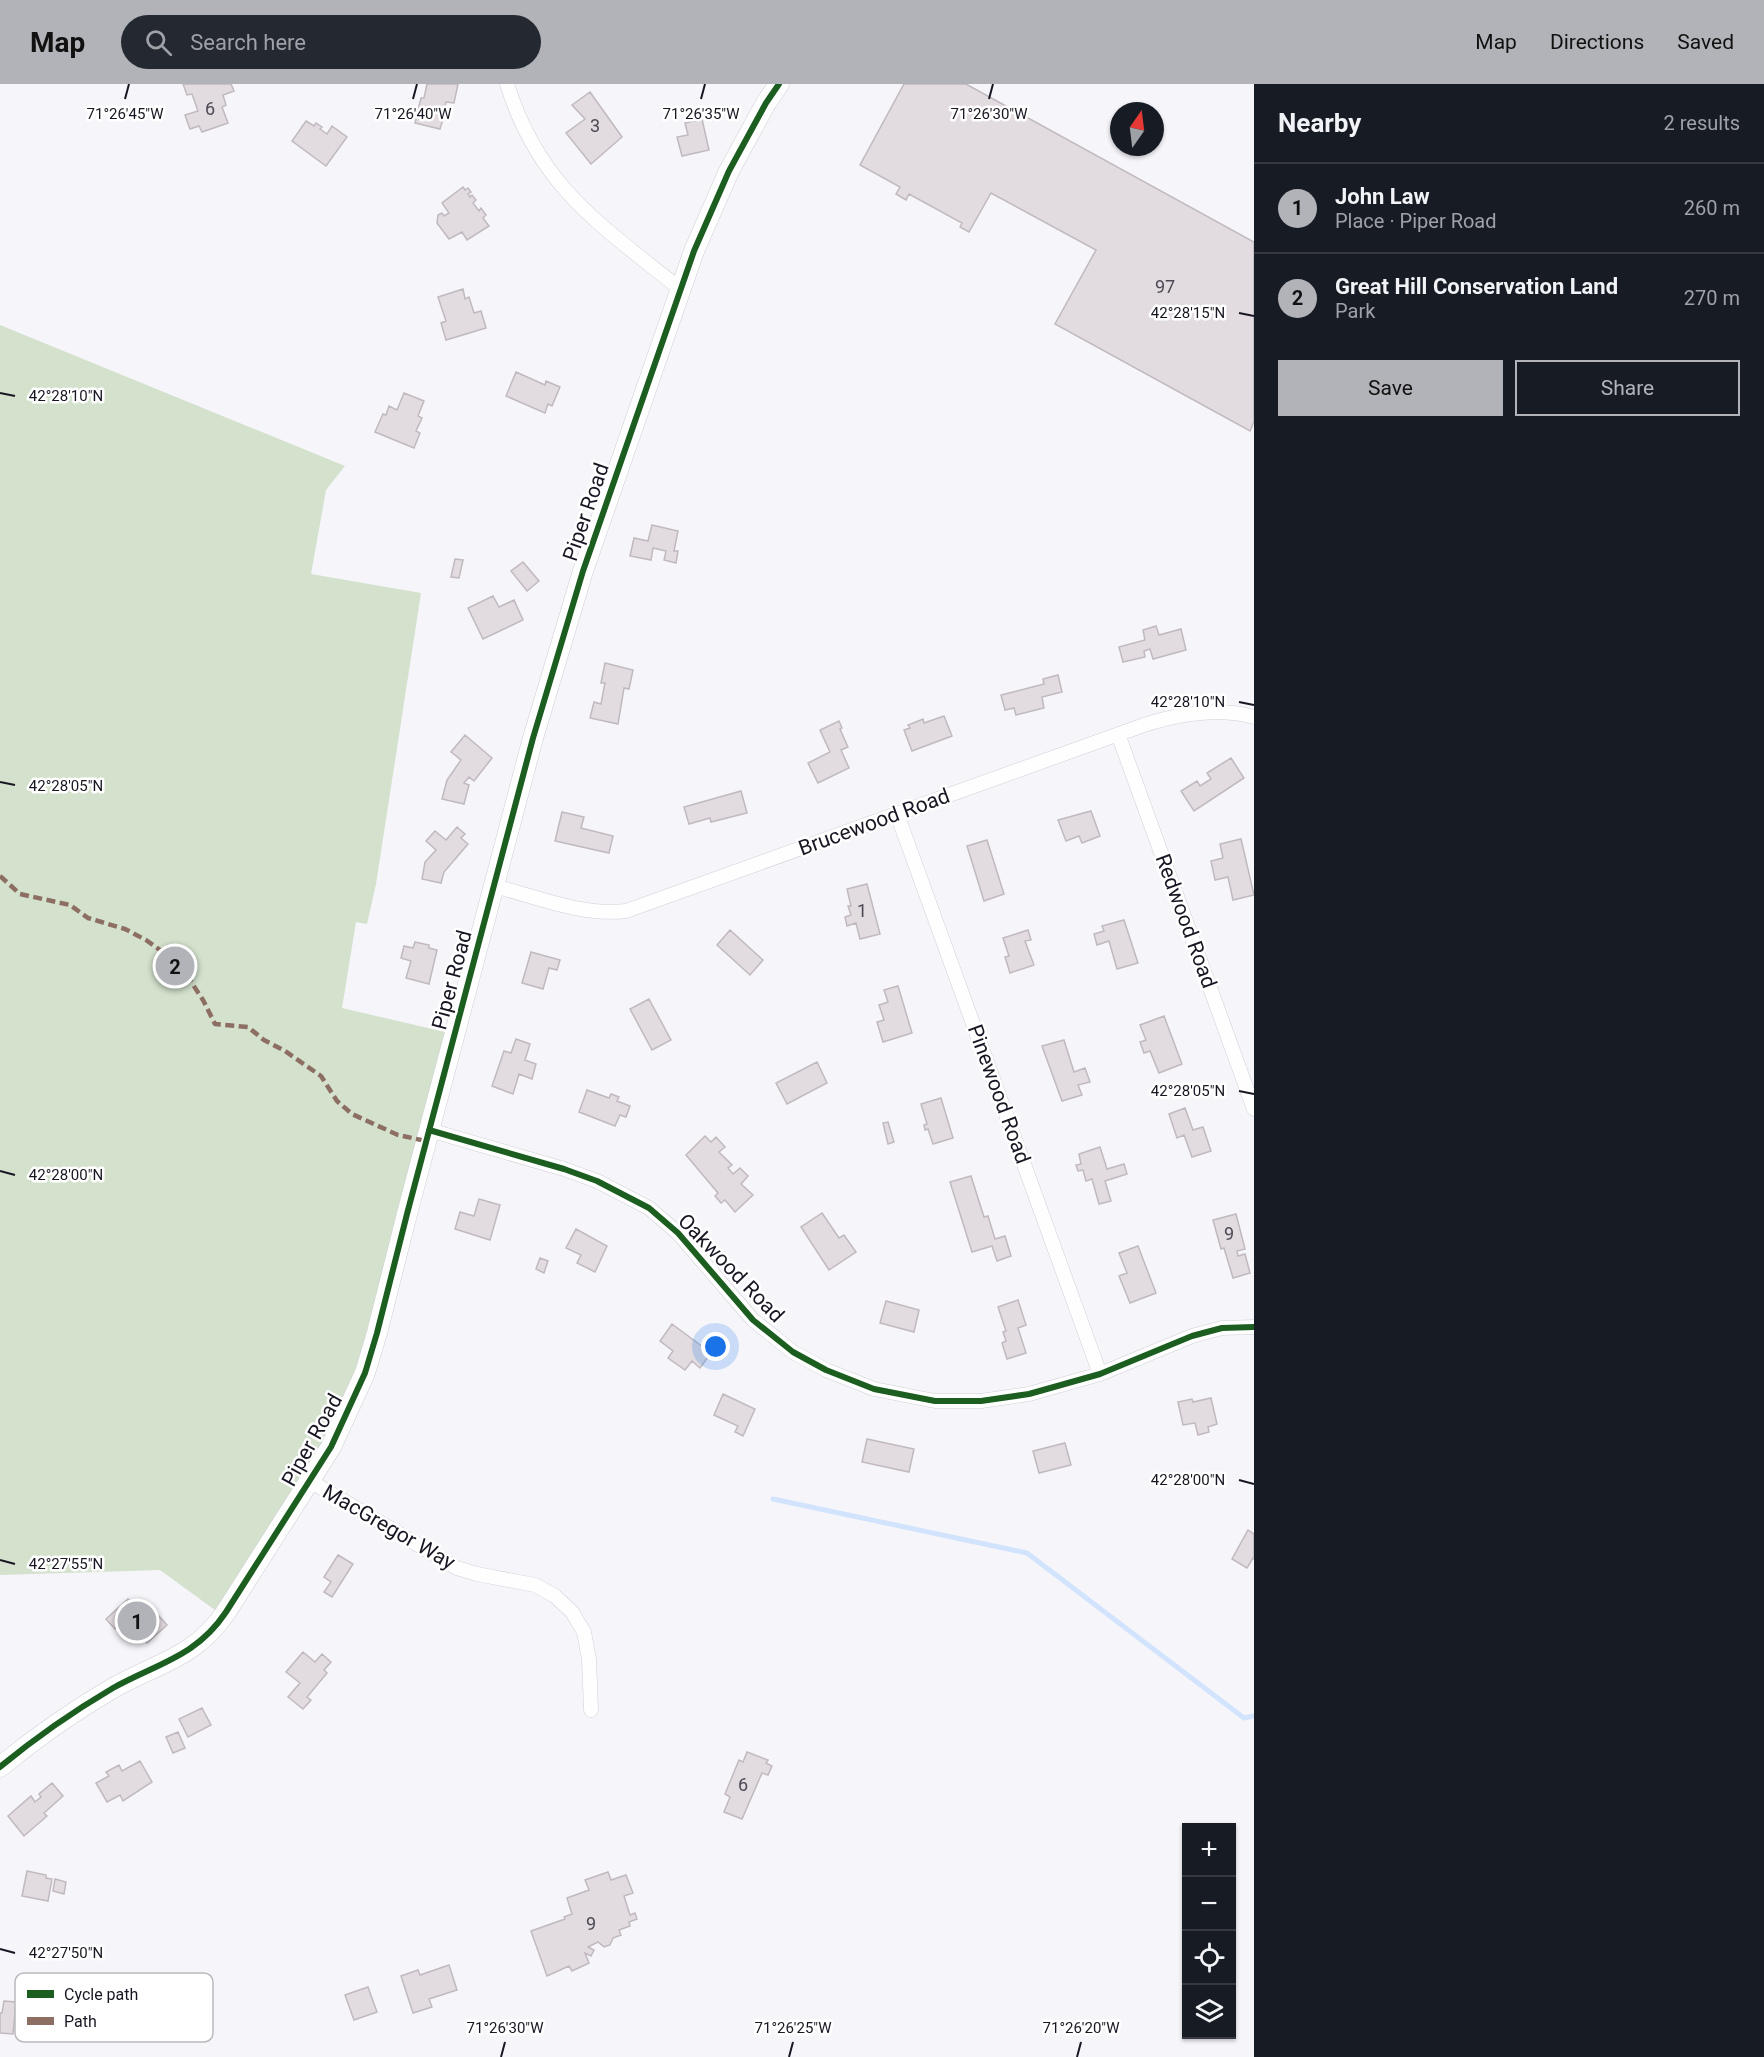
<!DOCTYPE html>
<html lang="en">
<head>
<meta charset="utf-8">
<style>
	:root { --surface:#171b24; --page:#242831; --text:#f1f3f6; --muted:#9ea1a6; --line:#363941; --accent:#b2b3b9 }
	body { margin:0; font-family:Roboto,sans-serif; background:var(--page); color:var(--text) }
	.controls { position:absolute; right:18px; bottom:18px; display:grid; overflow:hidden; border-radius:0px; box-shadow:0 2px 4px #0004 }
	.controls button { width:54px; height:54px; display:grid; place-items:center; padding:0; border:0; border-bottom:2px solid var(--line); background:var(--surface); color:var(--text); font:30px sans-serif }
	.compass { position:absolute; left:1110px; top:18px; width:54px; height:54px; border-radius:50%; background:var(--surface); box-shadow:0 2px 4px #0004; rotate:14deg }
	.you { position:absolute; left:716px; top:1263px; width:21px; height:21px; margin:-15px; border:4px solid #fff; border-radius:50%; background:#1a73e8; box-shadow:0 0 0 9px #1a73e833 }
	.badge { display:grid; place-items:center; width:39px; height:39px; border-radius:50%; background:var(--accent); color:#111; font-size:20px; font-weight:700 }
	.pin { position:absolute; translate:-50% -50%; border:3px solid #fff; box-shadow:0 2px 6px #0006 }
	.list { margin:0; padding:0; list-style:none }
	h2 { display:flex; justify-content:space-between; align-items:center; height:78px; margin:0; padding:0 24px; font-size:26px }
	h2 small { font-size:20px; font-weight:400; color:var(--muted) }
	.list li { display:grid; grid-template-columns:39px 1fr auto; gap:18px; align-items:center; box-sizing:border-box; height:90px; padding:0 24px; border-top:2px solid var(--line) }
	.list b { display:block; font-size:22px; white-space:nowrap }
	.list p { margin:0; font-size:20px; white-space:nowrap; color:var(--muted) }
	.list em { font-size:20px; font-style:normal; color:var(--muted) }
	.actions { display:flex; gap:12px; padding:18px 24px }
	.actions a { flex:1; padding:14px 0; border:2px solid var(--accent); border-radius:0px; text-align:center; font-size:21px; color:var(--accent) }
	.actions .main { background:var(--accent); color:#111 }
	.icon { flex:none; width:33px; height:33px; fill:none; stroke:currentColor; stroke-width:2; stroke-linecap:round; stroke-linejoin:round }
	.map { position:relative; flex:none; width:1254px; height:1973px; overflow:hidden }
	header { display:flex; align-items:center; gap:36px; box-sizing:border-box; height:84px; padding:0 30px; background:var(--accent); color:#111 }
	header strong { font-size:28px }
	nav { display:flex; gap:33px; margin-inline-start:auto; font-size:21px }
	.search { width:420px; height:54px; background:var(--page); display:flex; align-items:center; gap:15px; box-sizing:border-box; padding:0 21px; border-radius:33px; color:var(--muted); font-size:22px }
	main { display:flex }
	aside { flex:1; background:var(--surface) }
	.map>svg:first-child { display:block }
	.green { fill:#d3e1cd }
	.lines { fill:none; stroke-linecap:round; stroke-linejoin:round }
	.stream { stroke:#d2e4fd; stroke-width:5 }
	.building { fill:#e2dbe0; stroke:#c0b9bf; stroke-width:1.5 }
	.street-casing { stroke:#d1cfd8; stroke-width:15 }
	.secondary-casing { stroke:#d1cfd8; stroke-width:21 }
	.street { stroke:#fefefe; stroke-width:14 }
	.secondary { stroke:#fefefe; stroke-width:20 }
	.quiet { stroke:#8d6e63; stroke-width:4.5; stroke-dasharray:9 4.5; stroke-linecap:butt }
	.cycleway-casing { stroke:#fff; stroke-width:10 }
	.cycleway { stroke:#1b5e20; stroke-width:6 }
	.ticks { fill:none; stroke:#181622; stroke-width:2 }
	.labels { text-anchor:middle; stroke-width:5; stroke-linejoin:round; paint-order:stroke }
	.number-label { font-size:18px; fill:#4c4954 }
	.street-label { font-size:21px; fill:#181622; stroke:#fff }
	.key { fill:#fff; stroke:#bab9bd; stroke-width:1.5 }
	.key-label { font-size:16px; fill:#181622 }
	.ticks-label { font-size:15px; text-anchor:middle; fill:#181622; stroke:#fff; stroke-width:5; stroke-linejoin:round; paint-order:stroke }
</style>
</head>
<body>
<header>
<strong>Map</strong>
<div class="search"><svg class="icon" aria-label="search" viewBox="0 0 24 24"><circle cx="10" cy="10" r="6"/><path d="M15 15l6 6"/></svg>Search here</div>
<nav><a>Map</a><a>Directions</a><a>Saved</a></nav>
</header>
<main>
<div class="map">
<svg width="1254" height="1973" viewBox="0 0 1254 1973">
	<rect width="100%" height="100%" fill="#f6f5fa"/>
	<!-- green -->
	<path class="green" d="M 0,241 L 345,382 L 326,406 L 311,490 L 421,509 L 376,800 L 367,840 L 356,838 L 342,924 L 445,948 L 355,1292 L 326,1360 L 215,1526 L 160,1486 L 0,1491 Z"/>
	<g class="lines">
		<!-- stream -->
		<path class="stream" d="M 773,1415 L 1027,1469 L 1244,1634 L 1254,1632"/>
	</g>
	<!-- building -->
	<path class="building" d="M 183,0 L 231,0 L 234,7 L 223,11 L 226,21 L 222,23 L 228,39 L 202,48 L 199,42 L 190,45 L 185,31 L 198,27 L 192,10 L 187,11 Z
		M 427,0 L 458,0 L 454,19 L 446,18 L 444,26 L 448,27 L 446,36 L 443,35 L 440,45 L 415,39 L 421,14 L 424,14 Z
		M 904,0 L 966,0 L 1254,158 L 1254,338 L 1250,347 L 1055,240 L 1096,166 L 991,109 L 969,148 L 960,143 L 962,139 L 909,110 L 906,116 L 896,110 L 900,103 L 860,81 Z
		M 590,8 L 622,53 L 591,80 L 566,49 L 585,35 L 572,21 Z
		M 702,35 L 709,66 L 682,72 L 677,53 L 688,51 L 685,39 Z
		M 306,37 L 314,42 L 316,39 L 322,43 L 320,45 L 327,50 L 332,42 L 347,53 L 326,82 L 292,57 Z
		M 463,103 L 465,106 L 468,104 L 471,108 L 468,110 L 470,113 L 472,111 L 476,116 L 473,119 L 479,127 L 481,124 L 486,131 L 483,134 L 489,142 L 467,156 L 462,148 L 449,155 L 437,139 L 438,131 L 442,129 L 444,132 L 449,129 L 442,119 Z
		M 463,205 L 465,215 L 469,213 L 474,229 L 481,227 L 486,244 L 446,256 L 441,239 L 446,237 L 438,213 Z
		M 516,288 L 545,301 L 546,297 L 560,303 L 552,322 L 548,320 L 545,329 L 506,312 Z
		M 404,309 L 424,317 L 418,332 L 422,334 L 416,347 L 420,349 L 414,364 L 375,348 L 383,330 L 386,331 L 389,322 L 397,326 Z
		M 652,441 L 678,447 L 674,467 L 678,467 L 676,479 L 664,476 L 666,467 L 653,464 L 651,476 L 630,472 L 634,454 L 648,457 Z
		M 455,475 L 463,476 L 459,494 L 451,493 Z
		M 523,478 L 539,497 L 527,507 L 511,487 Z
		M 493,512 L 499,523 L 514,516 L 523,536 L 483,555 L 468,524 Z
		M 1156,542 L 1159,551 L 1181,545 L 1186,566 L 1153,575 L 1150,565 L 1144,567 L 1145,573 L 1123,578 L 1119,563 L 1145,556 L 1143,546 Z
		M 605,579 L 633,586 L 629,605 L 624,604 L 618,640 L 590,634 L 594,618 L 601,620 L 605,599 L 601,599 Z
		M 1058,591 L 1062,608 L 1042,613 L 1044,624 L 1016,631 L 1014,624 L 1005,626 L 1001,611 L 1044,600 L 1043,595 Z
		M 944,632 L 952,652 L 912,667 L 904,646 L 910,644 L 908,641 L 923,635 L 924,639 Z
		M 839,637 L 842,644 L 840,645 L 848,663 L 841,666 L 849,684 L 818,699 L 808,679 L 830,668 L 820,646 Z
		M 465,651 L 492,674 L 474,697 L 469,693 L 464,699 L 469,701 L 464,720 L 442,715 L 447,696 L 461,676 L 451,668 Z
		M 1231,674 L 1244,694 L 1194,727 L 1181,707 L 1197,697 L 1200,702 L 1211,695 L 1207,689 Z
		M 741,707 L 747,729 L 711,738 L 710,734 L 689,740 L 684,723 Z
		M 1091,727 L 1100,752 L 1082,759 L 1079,752 L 1066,757 L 1058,736 Z
		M 562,728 L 584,733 L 581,744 L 613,752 L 609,769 L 555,757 Z
		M 457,743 L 465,750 L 461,754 L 468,760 L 444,788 L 441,799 L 422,795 L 425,778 L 436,766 L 426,757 L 435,747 L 446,756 Z
		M 1241,755 L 1254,811 L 1233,816 L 1228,793 L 1215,796 L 1211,777 L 1223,774 L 1220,760 Z
		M 987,756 L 1004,810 L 984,817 L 967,762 Z
		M 867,800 L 880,850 L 860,855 L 856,839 L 847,842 L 845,833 L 851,831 L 848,822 L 851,822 L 847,805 Z
		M 1124,836 L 1138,879 L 1117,885 L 1109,857 L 1097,861 L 1094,850 L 1104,847 L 1102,842 Z
		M 730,846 L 763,876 L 750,891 L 717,861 Z
		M 1028,846 L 1031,856 L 1025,857 L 1034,881 L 1010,889 L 1005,873 L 1009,872 L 1003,854 Z
		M 415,858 L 429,861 L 429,864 L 437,866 L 429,900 L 406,894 L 411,877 L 401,874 L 404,862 L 413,864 Z
		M 531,868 L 560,876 L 557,886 L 549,884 L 543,905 L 522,899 Z
		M 898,902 L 912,949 L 883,958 L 877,938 L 884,936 L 879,921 L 888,918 L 884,906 Z
		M 649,915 L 671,956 L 652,966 L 630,925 Z
		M 1164,932 L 1182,980 L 1159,989 L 1150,967 L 1144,969 L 1140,958 L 1146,956 L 1140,941 Z
		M 516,955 L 530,960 L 525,976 L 536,980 L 532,995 L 519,990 L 513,1010 L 492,1002 L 504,967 L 511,969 Z
		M 1064,956 L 1074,988 L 1085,984 L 1090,998 L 1078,1001 L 1082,1011 L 1062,1017 L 1042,962 Z
		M 817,978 L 827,999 L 787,1020 L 776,999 Z
		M 587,1006 L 609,1014 L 611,1010 L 619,1013 L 617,1017 L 630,1022 L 626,1033 L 620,1031 L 615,1042 L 579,1028 Z
		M 941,1014 L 953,1054 L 933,1060 L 928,1045 L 925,1046 L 924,1041 L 927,1040 L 921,1020 Z
		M 1185,1024 L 1193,1046 L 1203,1043 L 1211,1067 L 1192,1073 L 1184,1051 L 1177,1054 L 1169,1030 Z
		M 888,1038 L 894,1058 L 888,1060 L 883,1039 Z
		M 705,1052 L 711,1058 L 716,1053 L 725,1063 L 719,1068 L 732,1081 L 728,1084 L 733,1090 L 740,1084 L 748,1092 L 741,1100 L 753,1111 L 735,1128 L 725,1116 L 721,1119 L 715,1112 L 718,1109 L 686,1071 Z
		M 1100,1063 L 1107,1085 L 1124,1080 L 1127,1090 L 1105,1097 L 1111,1117 L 1099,1120 L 1092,1095 L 1086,1097 L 1083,1086 L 1078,1087 L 1076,1081 L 1081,1080 L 1079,1070 Z
		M 971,1092 L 984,1133 L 988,1132 L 995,1155 L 1005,1152 L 1011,1172 L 997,1177 L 992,1162 L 972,1168 L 950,1098 Z
		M 479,1115 L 500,1121 L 490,1156 L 455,1145 L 460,1128 L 474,1132 Z
		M 822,1129 L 839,1154 L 844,1151 L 856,1168 L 829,1186 L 801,1143 Z
		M 1236,1130 L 1245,1165 L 1237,1167 L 1238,1172 L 1245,1170 L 1250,1189 L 1233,1194 L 1224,1164 L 1221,1165 L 1213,1136 Z
		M 576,1145 L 607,1162 L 595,1188 L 577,1179 L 581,1171 L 566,1164 Z
		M 1138,1162 L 1156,1209 L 1130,1219 L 1119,1192 L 1127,1189 L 1119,1169 Z
		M 540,1174 L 548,1177 L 544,1189 L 536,1185 Z
		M 1018,1216 L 1026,1241 L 1018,1244 L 1026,1269 L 1007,1275 L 1002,1259 L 1006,1257 L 1003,1248 L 1006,1247 L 998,1223 Z
		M 886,1217 L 919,1226 L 914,1248 L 880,1239 Z
		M 672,1240 L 711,1269 L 700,1284 L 692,1277 L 685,1286 L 668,1274 L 673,1267 L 660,1257 Z
		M 723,1310 L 755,1325 L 743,1352 L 735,1348 L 738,1342 L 714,1331 Z
		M 1211,1314 L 1217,1340 L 1208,1343 L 1209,1348 L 1198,1351 L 1195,1339 L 1183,1341 L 1178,1318 L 1192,1315 L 1193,1318 Z
		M 867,1355 L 914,1365 L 909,1388 L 862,1378 Z
		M 1065,1359 L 1071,1381 L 1039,1389 L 1033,1367 Z
		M 1248,1446 L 1254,1450 L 1254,1475 L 1253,1474 L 1247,1484 L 1232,1475 Z
		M 338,1471 L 353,1480 L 332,1513 L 324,1508 L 331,1498 L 324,1493 Z
		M 128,1515 L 150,1539 L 158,1531 L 167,1541 L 147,1559 L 125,1536 L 115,1545 L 106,1535 Z
		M 303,1568 L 315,1578 L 322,1570 L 331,1578 L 324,1586 L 327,1589 L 307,1613 L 311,1616 L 303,1625 L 288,1613 L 300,1599 L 286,1588 Z
		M 202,1624 L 211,1641 L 188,1653 L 179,1635 Z
		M 178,1648 L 185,1664 L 173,1669 L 166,1653 Z
		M 747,1668 L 768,1676 L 766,1679 L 772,1682 L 768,1691 L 762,1689 L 742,1735 L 724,1728 L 730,1713 L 725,1710 L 739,1676 L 743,1678 Z
		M 140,1677 L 152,1698 L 123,1717 L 120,1711 L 107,1718 L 96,1699 L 109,1692 L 106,1688 L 119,1681 L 122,1687 Z
		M 52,1699 L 63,1712 L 44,1729 L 47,1732 L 24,1752 L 8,1732 L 31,1712 L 35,1718 L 41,1713 L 39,1710 Z
		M 27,1787 L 46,1791 L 46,1794 L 52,1795 L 48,1817 L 22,1812 Z
		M 608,1788 L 611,1796 L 626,1791 L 633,1809 L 624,1812 L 630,1831 L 635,1829 L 637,1835 L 629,1838 L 630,1842 L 619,1846 L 621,1851 L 613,1854 L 610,1861 L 604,1863 L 598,1858 L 588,1863 L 594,1866 L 591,1872 L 585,1869 L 589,1879 L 572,1887 L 569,1882 L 547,1892 L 531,1847 L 565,1835 L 564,1833 L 572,1830 L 567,1814 L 589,1806 L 585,1796 Z
		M 55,1795 L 66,1798 L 64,1810 L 53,1807 Z
		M 449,1881 L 457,1906 L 429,1915 L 432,1923 L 413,1929 L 401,1892 L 418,1886 L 420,1891 Z
		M 368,1903 L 377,1928 L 354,1936 L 345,1911 Z
		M 4,1917 L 16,1918 L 13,1950 L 0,1949 L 0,1929 L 2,1929 Z"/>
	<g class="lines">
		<!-- street casing -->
		<g class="street-casing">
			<path id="street" d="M 507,0 C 539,103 601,141 680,205
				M 1118,650 L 1254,1025
				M 897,730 L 1100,1290
				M 494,802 C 537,813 582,832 626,827 L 1144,641 C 1179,630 1217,623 1254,633
				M 429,1046 L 564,1085 L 597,1097 L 649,1124 L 678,1149 L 753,1236 L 793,1268 L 826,1286 L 874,1305 L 935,1317 L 981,1317 L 1029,1310 L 1100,1290 L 1192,1252 L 1222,1244 L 1254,1243
				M 310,1397 L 457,1484 L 477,1490 L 535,1501 L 555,1512 L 572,1528 L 584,1548 L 589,1575 L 591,1626"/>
		</g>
		<!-- secondary casing -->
		<g class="secondary-casing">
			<path id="secondary" d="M 0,1683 C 35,1654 74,1627 113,1604 C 158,1579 196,1573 226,1528 L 331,1363 L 365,1289 L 377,1249 L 407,1130 L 533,654 L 583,487 L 694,167 L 729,87 L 766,19 L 779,0"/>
		</g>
		<!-- street -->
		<use href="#street" class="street"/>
		<!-- secondary -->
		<use href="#secondary" class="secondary"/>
		<!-- quiet -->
		<path class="quiet" d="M 0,792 L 20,810 L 70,821 L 88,834 L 125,845 L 146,856 L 167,871 L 186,890 L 203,916 L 215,940 L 248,943 L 264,956 L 285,967 L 321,992 L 337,1017 L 352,1030 L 398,1051 L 426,1057"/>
		<!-- cycleway casing -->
		<g class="cycleway-casing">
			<path id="cycleway" d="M 429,1046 L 564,1085 L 597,1097 L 649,1124 L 678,1149 L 753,1236 L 793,1268 L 826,1286 L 874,1305 L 935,1317 L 981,1317 L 1029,1310 L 1100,1290 L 1192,1252 L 1222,1244 L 1254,1243
				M 0,1683 C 35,1654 74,1627 113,1604 C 158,1579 196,1573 226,1528 L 331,1363 L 365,1289 L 377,1249 L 407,1130 L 533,654 L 583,487 L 694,167 L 729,87 L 766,19 L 779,0"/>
		</g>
		<!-- cycleway -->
		<use href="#cycleway" class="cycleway"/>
	</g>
	<!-- ticks -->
	<path class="ticks" d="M 125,15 L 129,0M 413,15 L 417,0M 701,15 L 705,0M 989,15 L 993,0M 1239,229 L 1254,232M 0,309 L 15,312M 1239,618 L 1254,621M 0,698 L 15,701M 1239,1007 L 1254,1010M 0,1087 L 15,1091M 1239,1396 L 1254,1400M 0,1476 L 15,1480M 0,1865 L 15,1869M 501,1973 L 505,1958M 789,1973 L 793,1958M 1077,1973 L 1081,1958"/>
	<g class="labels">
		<!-- number labels -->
		<g class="number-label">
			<text x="210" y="31">6</text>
			<text x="595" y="48">3</text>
			<text x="1165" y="209">97</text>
			<text x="862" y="833">1</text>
			<text x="1229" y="1156">9</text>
			<text x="743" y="1707">6</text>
			<text x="591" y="1846">9</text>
		</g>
		<!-- street labels -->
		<g class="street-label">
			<text transform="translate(586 428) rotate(-71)" y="7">Piper Road</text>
			<text transform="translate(874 738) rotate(-20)" y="7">Brucewood Road</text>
			<text transform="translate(1186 837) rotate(70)" y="7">Redwood Road</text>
			<text transform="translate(452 896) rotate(-75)" y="7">Piper Road</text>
			<text transform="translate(999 1010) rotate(70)" y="7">Pinewood Road</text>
			<text transform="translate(731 1184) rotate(46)" y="7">Oakwood Road</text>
			<text transform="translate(312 1356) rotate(-61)" y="7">Piper Road</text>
			<text transform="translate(389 1443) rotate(30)" y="7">MacGregor Way</text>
		</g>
	</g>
	<!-- legend -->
	<rect x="15" y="1889" width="198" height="69" rx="9" class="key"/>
	<rect x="27" y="1906" width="27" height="8" fill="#1b5e20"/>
	<rect x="27" y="1933" width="27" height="8" fill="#8d6e63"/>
	<g class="key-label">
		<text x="64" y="1916">Cycle path</text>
		<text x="64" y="1943">Path</text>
	</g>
	<g class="ticks-label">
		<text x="125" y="35">71°26'45"W</text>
		<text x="413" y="35">71°26'40"W</text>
		<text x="701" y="35">71°26'35"W</text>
		<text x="989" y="35">71°26'30"W</text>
		<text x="1188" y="234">42°28'15"N</text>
		<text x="66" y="317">42°28'10"N</text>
		<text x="1188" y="623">42°28'10"N</text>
		<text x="66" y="707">42°28'05"N</text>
		<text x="1188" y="1012">42°28'05"N</text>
		<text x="66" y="1096">42°28'00"N</text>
		<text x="1188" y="1401">42°28'00"N</text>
		<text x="66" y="1485">42°27'55"N</text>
		<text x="66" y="1874">42°27'50"N</text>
		<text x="505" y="1949">71°26'30"W</text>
		<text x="793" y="1949">71°26'25"W</text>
		<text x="1081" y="1949">71°26'20"W</text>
	</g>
</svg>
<div class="controls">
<button>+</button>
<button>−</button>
<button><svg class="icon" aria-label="locate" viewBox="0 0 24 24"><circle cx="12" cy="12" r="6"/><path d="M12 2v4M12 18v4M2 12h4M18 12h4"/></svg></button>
<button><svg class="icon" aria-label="layers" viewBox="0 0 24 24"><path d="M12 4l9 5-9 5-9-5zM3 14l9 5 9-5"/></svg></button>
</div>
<svg class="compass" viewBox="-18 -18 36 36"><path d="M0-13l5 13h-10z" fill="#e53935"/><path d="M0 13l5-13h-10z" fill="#9ea1a6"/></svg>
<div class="you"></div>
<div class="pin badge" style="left:137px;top:1537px">1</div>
<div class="pin badge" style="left:175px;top:882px">2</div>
</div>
<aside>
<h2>Nearby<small>2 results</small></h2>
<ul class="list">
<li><span class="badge">1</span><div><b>John Law</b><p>Place · Piper Road</p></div><em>260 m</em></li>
<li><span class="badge">2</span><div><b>Great Hill Conservation Land</b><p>Park</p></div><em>270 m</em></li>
</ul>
<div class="actions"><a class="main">Save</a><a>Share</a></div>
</aside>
</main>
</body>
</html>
